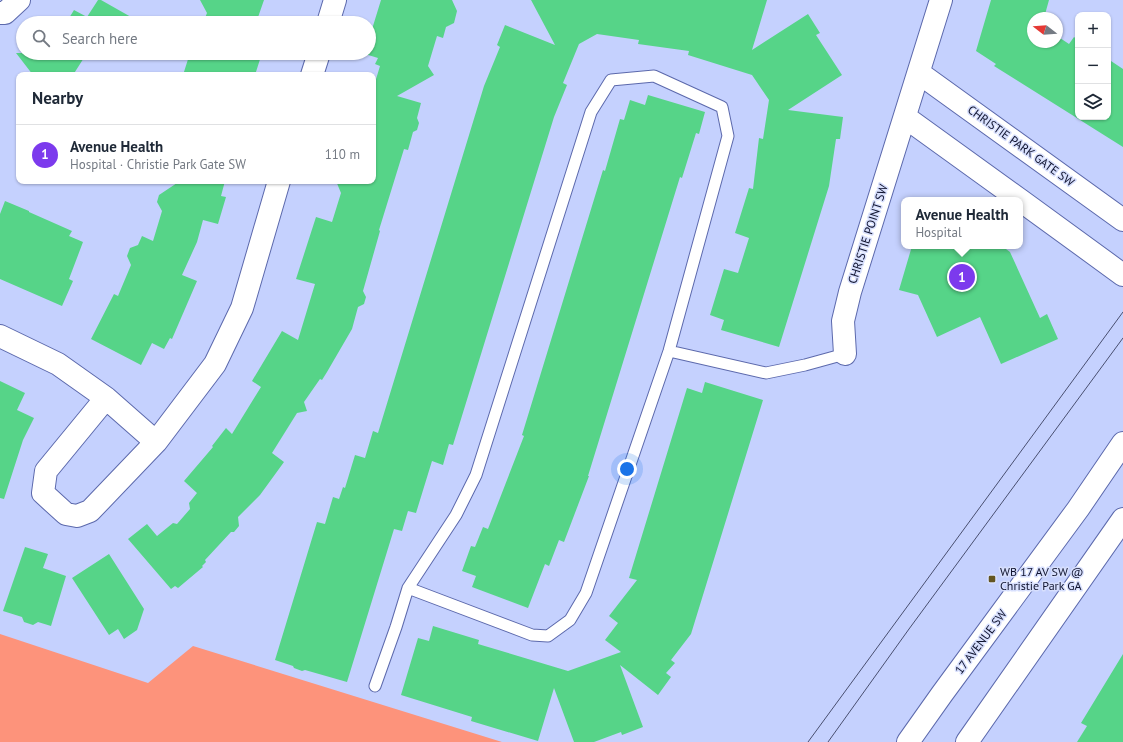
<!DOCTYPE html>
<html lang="en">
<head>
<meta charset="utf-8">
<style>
	:root { --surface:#fff; --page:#f2f2f3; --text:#1f2937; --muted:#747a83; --line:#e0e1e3; --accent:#7c3aed }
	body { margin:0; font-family:"PT Sans",sans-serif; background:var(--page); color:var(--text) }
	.controls { position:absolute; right:12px; top:12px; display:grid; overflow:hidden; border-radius:8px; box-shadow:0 1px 3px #0004 }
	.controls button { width:36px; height:36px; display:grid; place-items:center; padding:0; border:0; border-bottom:1px solid var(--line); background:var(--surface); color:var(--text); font:20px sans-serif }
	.compass { position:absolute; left:1027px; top:12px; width:36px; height:36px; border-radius:50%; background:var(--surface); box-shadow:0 1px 3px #0004; rotate:287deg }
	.you { position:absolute; left:627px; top:469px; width:14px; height:14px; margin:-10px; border:3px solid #fff; border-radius:50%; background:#1a73e8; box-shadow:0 0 0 6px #1a73e833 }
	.badge { display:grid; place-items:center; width:26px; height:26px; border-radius:50%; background:var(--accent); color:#fff; font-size:13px; font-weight:700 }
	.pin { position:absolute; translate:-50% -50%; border:2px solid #fff; box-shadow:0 1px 4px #0006 }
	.popup { position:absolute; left:901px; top:197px; width:122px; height:52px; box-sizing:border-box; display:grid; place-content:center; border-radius:8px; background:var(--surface); filter:drop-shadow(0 1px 3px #0005); font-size:13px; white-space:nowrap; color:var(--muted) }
	.popup b { font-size:15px; color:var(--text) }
	.popup::after { content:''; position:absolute; left:50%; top:100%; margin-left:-8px; border:8px solid transparent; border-top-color:var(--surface) }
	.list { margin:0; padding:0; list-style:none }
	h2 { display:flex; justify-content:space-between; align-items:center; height:52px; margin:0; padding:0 16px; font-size:17px }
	h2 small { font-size:13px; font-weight:400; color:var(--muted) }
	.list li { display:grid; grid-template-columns:26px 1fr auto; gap:12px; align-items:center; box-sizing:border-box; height:60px; padding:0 16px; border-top:1px solid var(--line) }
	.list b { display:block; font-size:15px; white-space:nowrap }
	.list p { margin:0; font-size:13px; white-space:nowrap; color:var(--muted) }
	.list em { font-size:13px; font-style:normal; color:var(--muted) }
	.icon { flex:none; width:22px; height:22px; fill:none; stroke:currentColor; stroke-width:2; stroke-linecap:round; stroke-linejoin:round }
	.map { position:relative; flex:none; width:1123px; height:742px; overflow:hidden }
	.search { position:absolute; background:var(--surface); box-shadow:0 1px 3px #0004; left:16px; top:16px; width:360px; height:44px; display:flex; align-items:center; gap:10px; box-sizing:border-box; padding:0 14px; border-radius:22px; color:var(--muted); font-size:15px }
	.panel { position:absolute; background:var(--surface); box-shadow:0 1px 3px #0004; left:16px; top:72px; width:360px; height:112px; border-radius:8px }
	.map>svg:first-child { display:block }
	.green { fill:#fd937b }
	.building { fill:#56d488 }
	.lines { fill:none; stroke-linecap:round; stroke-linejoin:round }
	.lane-casing { stroke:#5c69ac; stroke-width:13 }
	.street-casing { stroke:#5c69ac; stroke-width:24 }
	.secondary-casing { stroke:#5c69ac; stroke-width:24 }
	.lane { stroke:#fff; stroke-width:11 }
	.street { stroke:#fff; stroke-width:22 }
	.secondary { stroke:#fff; stroke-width:22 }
	.tram { stroke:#494f70; stroke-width:1 }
	.poi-dot { fill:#635522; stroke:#d7dffd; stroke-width:1.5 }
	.labels { text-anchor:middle; stroke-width:3; stroke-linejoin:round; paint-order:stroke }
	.street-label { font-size:12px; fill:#0f132e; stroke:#d7dffd }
	.poi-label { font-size:12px; fill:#0f132e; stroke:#d7dffd; text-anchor:start }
</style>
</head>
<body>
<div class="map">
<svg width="1123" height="742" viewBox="0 0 1123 742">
	<rect width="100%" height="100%" fill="#c5d1fe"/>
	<!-- green -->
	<path class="green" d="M 0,634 L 148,683 L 193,646 L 502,742 L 0,742 Z"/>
	<!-- building -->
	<path class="building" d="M 98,0 L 101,0 L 131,17 L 128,23 L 66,23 L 74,10 L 87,17 Z
		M 200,0 L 264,0 L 256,23 L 203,23 L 207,13 Z
		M 381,0 L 452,0 L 457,11 L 454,23 L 446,27 L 443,38 L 437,36 L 428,66 L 434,75 L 397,96 L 421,103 L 417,118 L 419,123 L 417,130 L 413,132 L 408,150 L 404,149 L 379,230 L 380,231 L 363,291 L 366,297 L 364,304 L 358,307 L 352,329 L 327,372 L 322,380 L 320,379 L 304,402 L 307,411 L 297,413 L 272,453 L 284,462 L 260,495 L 238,517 L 239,526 L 234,532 L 231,532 L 205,560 L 206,562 L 202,566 L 203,567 L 178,588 L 175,586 L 171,589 L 128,539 L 147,524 L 157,536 L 173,523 L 177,524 L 190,509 L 189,503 L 197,493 L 184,481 L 213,447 L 212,446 L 226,428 L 232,434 L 261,387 L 252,381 L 282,331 L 298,340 L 315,284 L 296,279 L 316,217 L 332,222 L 341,193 L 336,181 L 373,181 L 373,89 L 380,66 L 375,64 L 378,58 L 365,54 L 369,53 L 369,39 Z
		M 531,0 L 767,0 L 752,50 L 808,14 L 820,33 L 816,35 L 842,75 L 788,110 L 843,117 L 840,139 L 836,139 L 829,186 L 779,347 L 721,330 L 724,320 L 710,315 L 724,269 L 738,273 L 749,238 L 735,233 L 749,188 L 753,189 L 759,138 L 763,139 L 769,100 L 752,75 L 688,55 L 689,51 L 638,44 L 639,40 L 597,34 L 579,44 L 563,83 L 567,85 L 554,117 L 453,445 L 449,444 L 443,465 L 432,461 L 416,513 L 408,511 L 402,531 L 394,529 L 347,682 L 305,670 L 302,671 L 294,668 L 293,666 L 275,660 L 317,522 L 325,524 L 333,497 L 339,499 L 343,487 L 345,488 L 355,455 L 365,458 L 373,431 L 378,433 L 484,86 L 500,47 L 497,45 L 505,25 L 555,45 Z
		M 991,0 L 1049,0 L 1044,18 L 1033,18 L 1033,42 L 1057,42 L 1057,36 L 1069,44 L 1074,37 L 1078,40 L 1078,117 L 1108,117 L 1108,59 L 1123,69 L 1123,147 L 994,66 L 996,64 L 976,51 Z
		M 16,53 L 87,53 L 73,75 L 33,75 Z
		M 95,53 L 111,53 L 107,60 Z
		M 190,53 L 262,53 L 255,75 L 183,75 Z
		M 648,95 L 705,112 L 699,134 L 696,133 L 682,178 L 680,177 L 588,476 L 589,476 L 564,542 L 559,540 L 549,566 L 545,564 L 528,608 L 472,587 L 476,576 L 462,571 L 471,546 L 475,547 L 483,527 L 488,529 L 524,436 L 522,435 L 603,170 L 605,171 L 620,119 L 624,120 L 630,100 L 645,105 Z
		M 180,181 L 225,181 L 221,196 L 226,197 L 218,224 L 203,220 L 197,242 L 182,275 L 197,281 L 172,339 L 170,338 L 164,349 L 152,343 L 141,365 L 91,339 L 114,294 L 118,296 L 131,265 L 127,256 L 130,248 L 138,245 L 142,236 L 153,241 L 162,211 L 157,202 L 159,195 Z
		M 5,201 L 29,211 L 29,212 L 72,231 L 69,236 L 83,242 L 69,279 L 73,281 L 62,306 L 0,279 L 0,214 Z
		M 912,246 L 1002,246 L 1010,252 L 1040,318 L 1047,314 L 1058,339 L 1001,364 L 980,317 L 937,337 L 918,295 L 899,290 Z
		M 0,381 L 25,393 L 17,410 L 34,418 L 23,440 L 4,499 L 0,498 Z
		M 705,382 L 763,400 L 691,634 L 671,660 L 675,663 L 666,673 L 671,677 L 658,695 L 620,665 L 643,727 L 622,735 L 621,732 L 594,742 L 574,742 L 554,688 L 538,741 L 471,721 L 472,717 L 401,695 L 418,638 L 429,641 L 433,626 L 479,640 L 478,644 L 568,671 L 621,652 L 605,640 L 618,623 L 609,616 L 637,580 L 629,578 L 687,388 L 702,393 Z
		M 25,547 L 48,554 L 43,568 L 66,576 L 51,626 L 38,622 L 33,625 L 24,622 L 22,617 L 3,611 Z
		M 109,554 L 144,609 L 137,630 L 124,639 L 118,629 L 109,635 L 72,578 Z
		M 1123,654 L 1123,742 L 1077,742 L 1087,726 L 1081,723 Z"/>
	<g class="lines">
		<!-- lane casing -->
		<g class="lane-casing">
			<path id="lane" d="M 654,76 L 722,107 L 728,136 L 669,351 L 586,593 L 570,620 L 548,636 L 532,635 L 408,588 L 456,515 L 476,475 L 591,112 L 611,80 Z
				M 669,351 L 766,373 L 805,365 L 845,354
				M 375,686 L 396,627 L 408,588"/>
		</g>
		<!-- street casing -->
		<g class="street-casing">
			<path id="street" d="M 0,13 L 5,13 L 19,0
				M 328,23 L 335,0
				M 919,73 L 1123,220
				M 312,75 L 319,53
				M 905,117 L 1020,200
				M 1020,200 L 1123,275
				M 0,336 L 58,364 L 106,398 L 156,442 L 215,364 L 242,308 L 279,181
				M 845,354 L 843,321 L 850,292 L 941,0
				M 106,398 L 46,471 L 43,493 L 66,514 L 77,516 L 90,511 L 156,442"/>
		</g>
		<!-- secondary casing -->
		<g class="secondary-casing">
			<path id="secondary" d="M 908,742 L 942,694 L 1078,509 L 1123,443
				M 967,742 L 1123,519"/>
		</g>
		<!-- lane -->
		<use href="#lane" class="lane"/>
		<!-- street -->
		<use href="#street" class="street"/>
		<!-- secondary -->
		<use href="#secondary" class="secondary"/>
		<!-- tram -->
		<path class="tram" d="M 808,742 L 1123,312
			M 828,742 L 909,629 L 1123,338"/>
	</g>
	<!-- markers -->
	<rect class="poi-dot" x="988" y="575" width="8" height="8" rx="2"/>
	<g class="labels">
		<!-- street labels -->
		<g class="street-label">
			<text transform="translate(1021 146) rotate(36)" y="4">CHRISTIE PARK GATE SW</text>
			<text transform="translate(868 234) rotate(-72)" y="4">CHRISTIE POINT SW</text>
			<text transform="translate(981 642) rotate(-53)" y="4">17 AVENUE SW</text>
		</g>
		<!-- poi labels -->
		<g class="poi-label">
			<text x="1000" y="576">WB 17 AV SW @<tspan x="1000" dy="14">Christie Park GA</tspan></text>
		</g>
	</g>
</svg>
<div class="controls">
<button>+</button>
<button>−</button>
<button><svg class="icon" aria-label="layers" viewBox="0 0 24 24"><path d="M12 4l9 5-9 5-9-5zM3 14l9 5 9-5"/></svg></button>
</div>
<svg class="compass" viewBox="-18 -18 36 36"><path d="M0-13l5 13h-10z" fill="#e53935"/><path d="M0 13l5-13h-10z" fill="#747a83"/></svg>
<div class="you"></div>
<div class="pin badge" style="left:962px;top:277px">1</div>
<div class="popup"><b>Avenue Health</b>Hospital</div>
<div class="search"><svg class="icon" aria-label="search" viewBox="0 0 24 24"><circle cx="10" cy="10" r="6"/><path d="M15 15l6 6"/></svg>Search here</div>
<section class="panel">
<h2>Nearby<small></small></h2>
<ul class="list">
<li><span class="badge">1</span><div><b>Avenue Health</b><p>Hospital · Christie Park Gate SW</p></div><em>110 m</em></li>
</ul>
</section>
</div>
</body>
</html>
